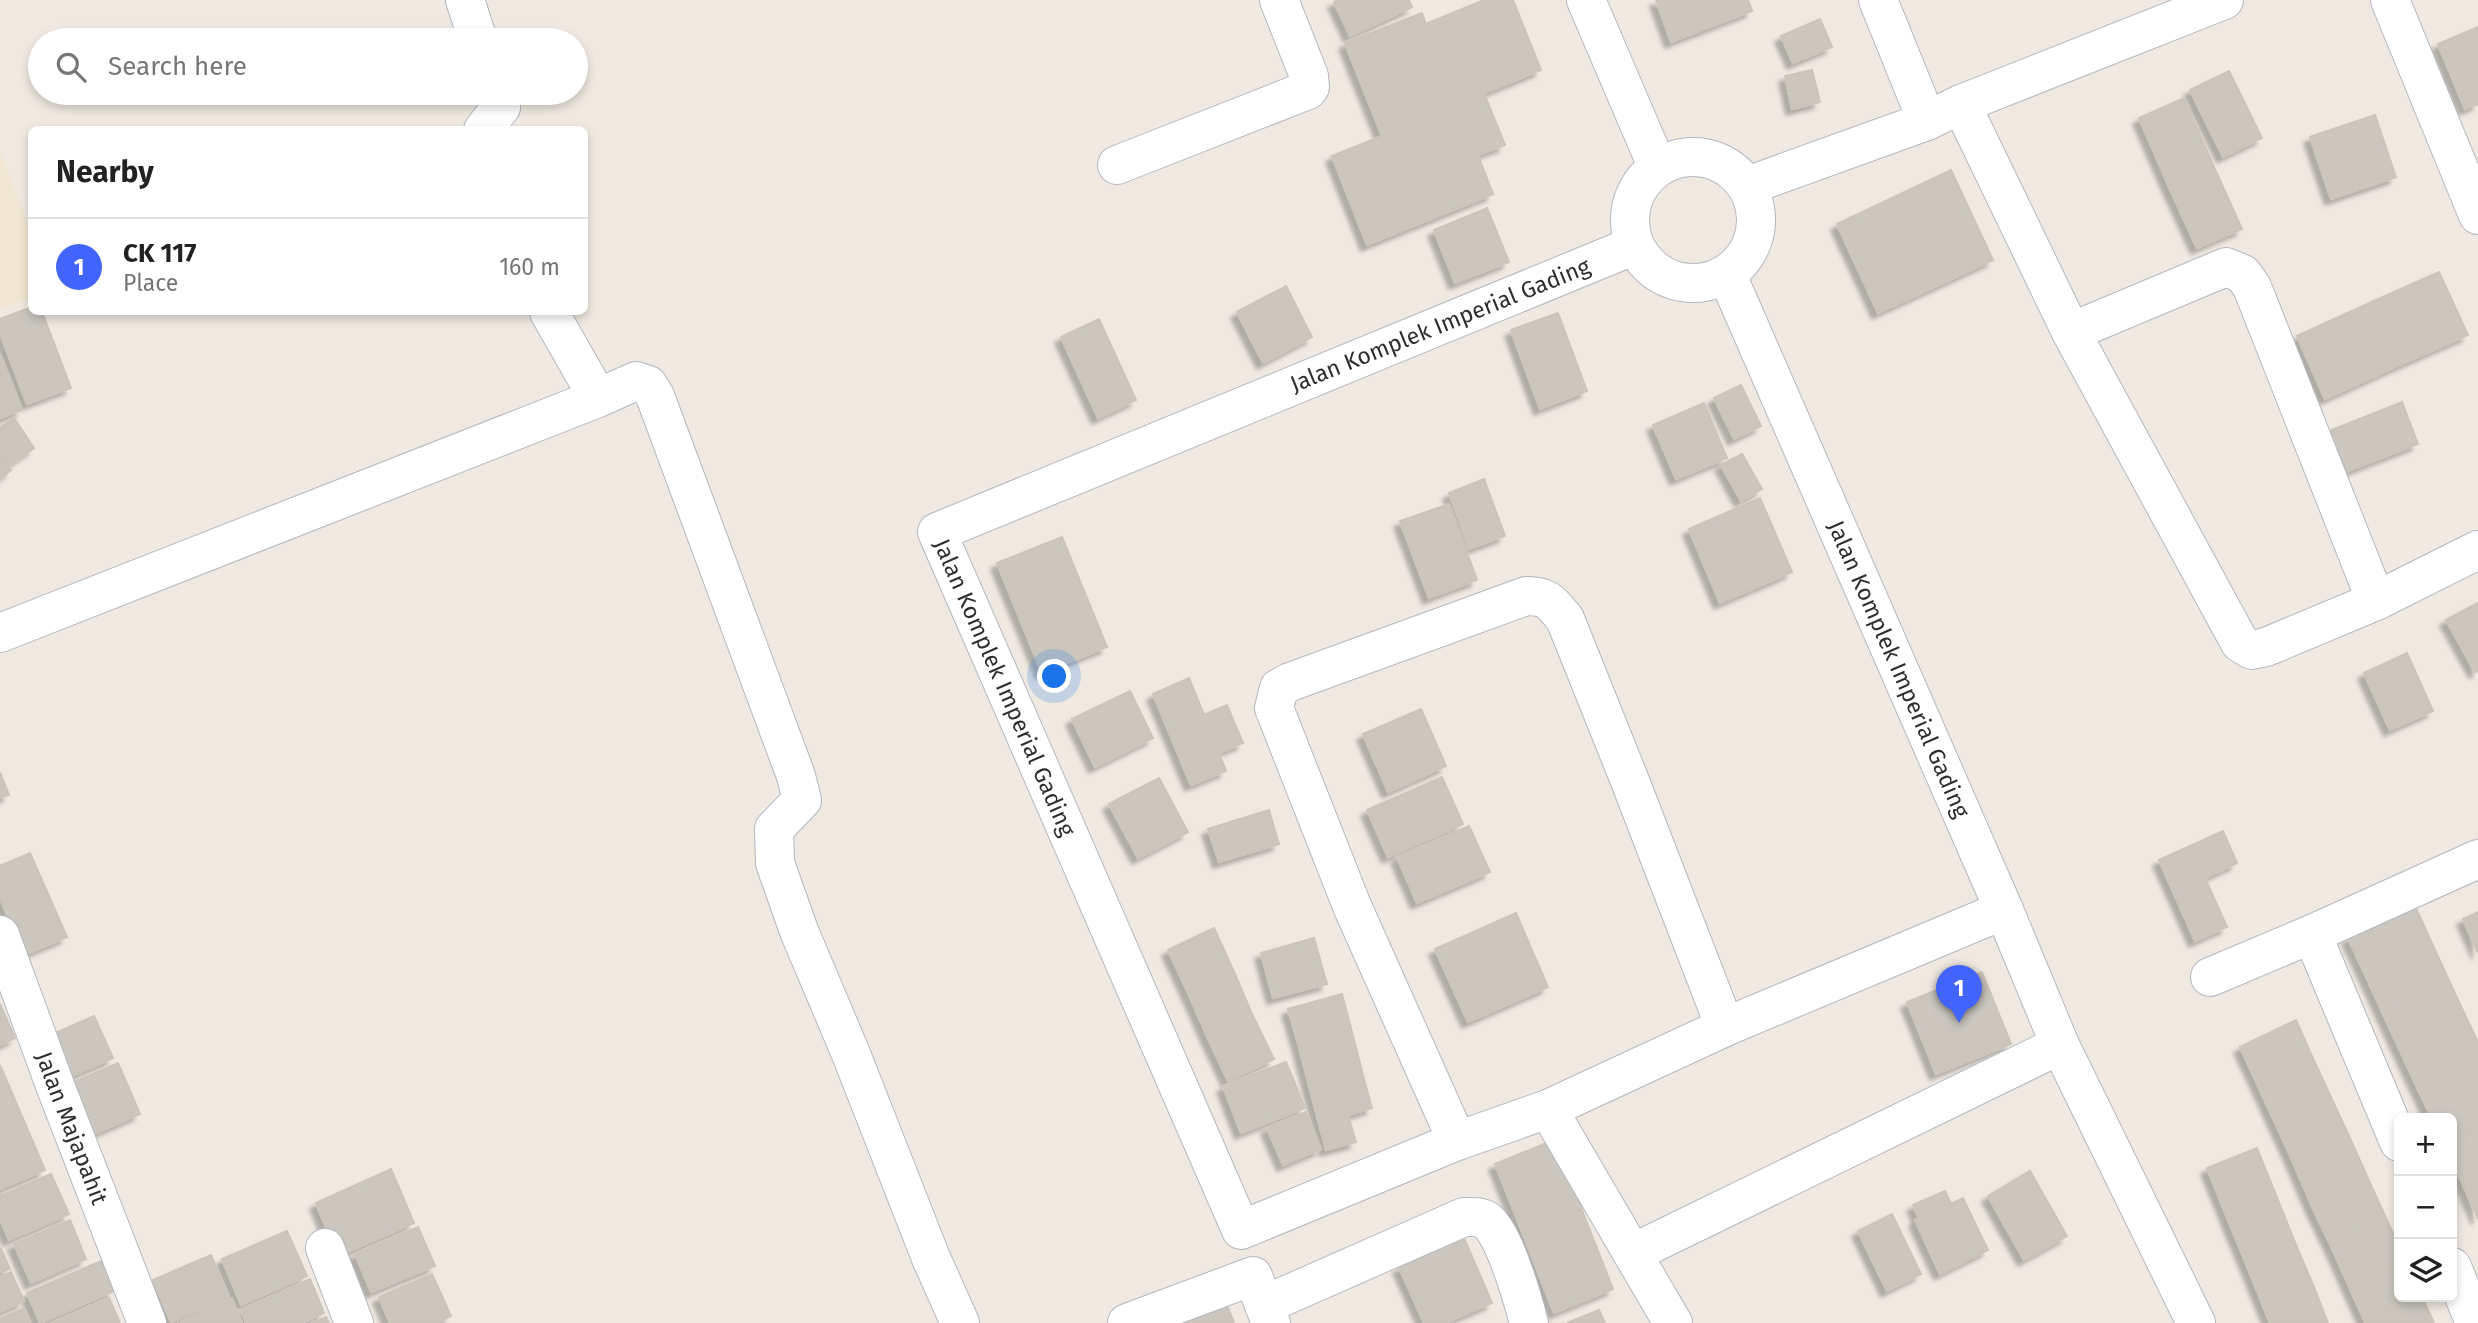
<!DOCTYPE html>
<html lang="en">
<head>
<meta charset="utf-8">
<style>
	:root { --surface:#fff; --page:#f2f2f2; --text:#222; --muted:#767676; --line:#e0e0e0; --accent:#4264fb }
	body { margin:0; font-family:"Fira Sans",sans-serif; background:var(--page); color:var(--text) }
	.controls { position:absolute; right:21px; bottom:21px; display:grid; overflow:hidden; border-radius:10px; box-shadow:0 4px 10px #0003 }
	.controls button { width:63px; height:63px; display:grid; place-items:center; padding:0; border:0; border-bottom:2px solid var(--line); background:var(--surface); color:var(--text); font:35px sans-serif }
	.you { position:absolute; left:1055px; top:677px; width:24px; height:24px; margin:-18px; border:5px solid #fff; border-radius:50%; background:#1a73e8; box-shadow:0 0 0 10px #1a73e833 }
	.badge { display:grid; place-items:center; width:46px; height:46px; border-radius:50%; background:var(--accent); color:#fff; font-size:23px; font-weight:700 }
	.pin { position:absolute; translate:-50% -58px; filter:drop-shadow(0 2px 4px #0008) }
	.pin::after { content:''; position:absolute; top:37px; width:24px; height:21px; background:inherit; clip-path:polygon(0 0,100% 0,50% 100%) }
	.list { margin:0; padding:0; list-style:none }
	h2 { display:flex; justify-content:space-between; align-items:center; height:91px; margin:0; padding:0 28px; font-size:30px }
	h2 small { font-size:23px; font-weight:400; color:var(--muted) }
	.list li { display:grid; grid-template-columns:46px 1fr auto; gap:21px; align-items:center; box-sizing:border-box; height:98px; padding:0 28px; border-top:2px solid var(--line) }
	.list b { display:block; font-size:26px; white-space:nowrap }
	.list p { margin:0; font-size:23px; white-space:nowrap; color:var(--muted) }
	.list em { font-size:23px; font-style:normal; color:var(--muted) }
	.icon { flex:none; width:38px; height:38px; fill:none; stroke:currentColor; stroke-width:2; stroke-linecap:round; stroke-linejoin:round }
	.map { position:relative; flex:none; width:2478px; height:1323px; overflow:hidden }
	.search { position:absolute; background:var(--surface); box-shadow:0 4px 10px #0003; left:28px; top:28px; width:560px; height:77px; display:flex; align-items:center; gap:18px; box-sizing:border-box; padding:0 24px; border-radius:38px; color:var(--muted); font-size:26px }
	.panel { position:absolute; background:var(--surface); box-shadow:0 4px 10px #0003; left:28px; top:126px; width:560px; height:189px; border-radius:10px }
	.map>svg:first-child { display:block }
	.education { fill:#f0e6d1 }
	.building { fill:#cbc7bf; stroke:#cbc5ba; stroke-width:2; filter:url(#shadow) }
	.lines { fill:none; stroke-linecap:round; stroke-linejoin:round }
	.street-casing { stroke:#b4b7c1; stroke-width:40 }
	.street { stroke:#fff; stroke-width:38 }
	.labels { text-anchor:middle; stroke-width:7; stroke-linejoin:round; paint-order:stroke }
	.street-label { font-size:23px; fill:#2e2e2e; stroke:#fff }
</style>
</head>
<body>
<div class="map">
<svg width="2478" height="1323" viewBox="0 0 2478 1323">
	<defs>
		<filter id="shadow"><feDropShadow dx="-6" dy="6" stdDeviation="2" flood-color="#0004"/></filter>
	</defs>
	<rect width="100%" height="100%" fill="#efe9e1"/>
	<!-- education -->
	<path class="education" d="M 0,152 L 32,233 L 31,298 L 0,310 Z"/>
	<!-- building -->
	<path class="building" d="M 1338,0 L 1409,0 L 1412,7 L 1350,36 L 1334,2 Z
		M 1484,0 L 1513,0 L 1541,70 L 1484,93 L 1505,145 L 1478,155 L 1493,194 L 1367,245 L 1332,156 L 1382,136 L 1345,43 L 1422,13 L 1426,24 Z
		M 1656,0 L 1748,0 L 1752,11 L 1671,42 Z
		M 1820,19 L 1832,47 L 1793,63 L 1781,36 Z
		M 2478,27 L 2478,104 L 2465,109 L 2438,44 Z
		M 1812,70 L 1820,102 L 1792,109 L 1785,76 Z
		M 2229,71 L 2262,138 L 2223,157 L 2190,90 Z
		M 2184,98 L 2214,167 L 2169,187 L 2139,118 Z
		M 2375,115 L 2396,177 L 2331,199 L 2310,137 Z
		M 2214,167 L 2242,229 L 2197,248 L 2169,187 Z
		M 1951,170 L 1993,260 L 1878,313 L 1837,224 Z
		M 1487,208 L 1509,262 L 1455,283 L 1434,230 Z
		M 2439,272 L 2468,335 L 2395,367 L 2367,304 Z
		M 1286,286 L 1312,337 L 1263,363 L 1237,312 Z
		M 2367,304 L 2395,367 L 2325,399 L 2297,336 Z
		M 32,307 L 32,312 L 42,312 L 71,388 L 27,404 L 0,333 L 0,319 Z
		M 1558,313 L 1587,391 L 1540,409 L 1511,330 Z
		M 1099,319 L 1136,400 L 1098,418 L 1061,337 Z
		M 0,354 L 22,410 L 0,418 Z
		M 1741,385 L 1761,426 L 1734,439 L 1714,398 Z
		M 2402,402 L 2418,444 L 2330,478 L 2314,437 Z
		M 1704,403 L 1727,458 L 1676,479 L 1653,425 Z
		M 14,418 L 34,448 L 9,465 L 0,451 L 0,428 Z
		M 1742,454 L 1762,489 L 1741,501 L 1721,465 Z
		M 0,456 L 11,470 L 0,479 Z
		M 1484,479 L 1505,536 L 1469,549 L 1449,493 Z
		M 1760,498 L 1792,572 L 1720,603 L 1689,529 Z
		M 1449,504 L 1477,580 L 1429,598 L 1400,521 Z
		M 1062,537 L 1107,647 L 1042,673 L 997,563 Z
		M 2478,603 L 2478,671 L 2475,672 L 2446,620 Z
		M 2407,653 L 2433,711 L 2390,730 L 2364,673 Z
		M 1189,678 L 1204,715 L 1227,705 L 1243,743 L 1219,753 L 1226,771 L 1191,785 L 1153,694 Z
		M 1130,691 L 1153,738 L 1095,767 L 1072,719 Z
		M 1421,709 L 1446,766 L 1388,792 L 1363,734 Z
		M 0,772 L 9,795 L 0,798 Z
		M 1442,777 L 1463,824 L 1388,857 L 1367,810 Z
		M 1159,778 L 1188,832 L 1138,858 L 1109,804 Z
		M 1269,810 L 1279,844 L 1219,862 L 1208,829 Z
		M 1469,826 L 1490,872 L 1417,903 L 1397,857 Z
		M 2223,831 L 2237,863 L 2205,878 L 2227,927 L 2195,941 L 2159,860 Z
		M 30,853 L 67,937 L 24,955 L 0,898 L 0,866 Z
		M 2415,906 L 2436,952 L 2369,983 L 2348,938 Z
		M 2478,912 L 2478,953 L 2463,919 Z
		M 1516,913 L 1548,987 L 1468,1022 L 1435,949 Z
		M 1214,928 L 1235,974 L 1189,995 L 1168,950 Z
		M 1314,938 L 1327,984 L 1273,998 L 1261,953 Z
		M 2436,952 L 2451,985 L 2384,1016 L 2369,983 Z
		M 1982,972 L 2011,1044 L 1936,1074 L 1907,1002 Z
		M 1235,974 L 1252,1014 L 1206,1034 L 1189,995 Z
		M 2451,985 L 2475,1036 L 2408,1068 L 2384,1016 Z
		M 1342,994 L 1352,1032 L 1299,1047 L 1288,1009 Z
		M 0,1004 L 15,1038 L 0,1045 Z
		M 1252,1014 L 1274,1059 L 1228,1081 L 1206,1034 Z
		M 94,1016 L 113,1058 L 69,1077 L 51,1035 Z
		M 2296,1020 L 2311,1054 L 2255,1079 L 2240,1047 Z
		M 1352,1032 L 1365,1083 L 1312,1097 L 1299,1047 Z
		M 2475,1036 L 2478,1043 L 2478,1080 L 2425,1104 L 2408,1068 Z
		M 2311,1054 L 2349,1136 L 2293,1162 L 2255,1079 Z
		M 1286,1062 L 1305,1108 L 1241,1133 L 1223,1086 Z
		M 118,1063 L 140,1114 L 89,1136 L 67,1085 Z
		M 0,1065 L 45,1170 L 0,1189 Z
		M 2478,1080 L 2478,1130 L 2452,1143 L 2452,1118 L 2432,1118 L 2425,1104 Z
		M 1365,1083 L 1372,1108 L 1348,1115 L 1356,1142 L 1326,1150 L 1312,1097 Z
		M 1306,1112 L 1321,1149 L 1283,1165 L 1267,1128 Z
		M 2478,1130 L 2478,1180 L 2464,1187 L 2452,1162 L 2452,1143 Z
		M 2349,1136 L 2370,1183 L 2313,1209 L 2293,1162 Z
		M 1554,1140 L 1582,1210 L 1523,1234 L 1495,1164 Z
		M 2257,1148 L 2278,1200 L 2228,1220 L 2207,1168 Z
		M 391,1169 L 414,1223 L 338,1256 L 316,1203 Z
		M 2030,1171 L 2067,1236 L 2024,1260 L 1988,1196 Z
		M 51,1174 L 69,1214 L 9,1240 L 0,1219 L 0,1196 Z
		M 2478,1180 L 2478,1219 L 2464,1187 Z
		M 2370,1183 L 2387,1220 L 2331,1246 L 2313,1209 Z
		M 1945,1191 L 1951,1204 L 1963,1198 L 1988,1250 L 1940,1274 L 1915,1220 L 1919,1218 L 1913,1205 Z
		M 2278,1200 L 2294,1240 L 2245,1261 L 2228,1220 Z
		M 1582,1210 L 1613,1289 L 1554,1313 L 1523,1234 Z
		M 1892,1214 L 1921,1274 L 1887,1291 L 1858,1231 Z
		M 70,1220 L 86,1259 L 31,1283 L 14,1244 Z
		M 2387,1220 L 2399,1247 L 2399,1260 L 2348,1284 L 2331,1246 Z
		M 418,1227 L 435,1266 L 371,1292 L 355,1254 Z
		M 287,1231 L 307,1276 L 241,1305 L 222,1259 Z
		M 1464,1238 L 1492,1303 L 1445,1323 L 1424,1323 L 1399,1267 Z
		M 2294,1240 L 2314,1287 L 2264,1308 L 2245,1261 Z
		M 0,1247 L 10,1269 L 0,1273 Z
		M 211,1255 L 229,1298 L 171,1322 L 153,1280 Z
		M 2399,1260 L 2399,1297 L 2418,1297 L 2365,1322 L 2348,1284 Z
		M 101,1261 L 114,1291 L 40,1323 L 27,1293 Z
		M 11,1272 L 24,1301 L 0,1312 L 0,1277 Z
		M 432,1274 L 451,1316 L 435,1323 L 390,1323 L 379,1297 Z
		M 310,1279 L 324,1313 L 301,1323 L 246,1323 L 241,1310 Z
		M 2314,1287 L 2328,1323 L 2270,1323 L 2264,1308 Z
		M 1221,1290 L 1234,1323 L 1156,1323 Z
		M 2418,1297 L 2422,1297 L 2434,1323 L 2365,1323 Z
		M 109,1298 L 120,1323 L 52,1323 Z
		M 232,1299 L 242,1323 L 178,1323 Z
		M 24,1308 L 30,1323 L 0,1323 L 0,1319 Z
		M 1599,1310 L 1605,1323 L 1567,1323 Z
		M 326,1317 L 329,1323 L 312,1323 Z"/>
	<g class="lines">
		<!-- street casing -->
		<g class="street-casing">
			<g id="street">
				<path d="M 465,0 L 478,40"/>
				<path d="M 1586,0 L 1657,166"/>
				<path d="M 1878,0 L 1927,121"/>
				<path d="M 2390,0 L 2478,215"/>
				<path d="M 1961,104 L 2071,332 L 2240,643 L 2252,650 L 2266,647 L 2376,601 L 2478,550"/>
				<path d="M 483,130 L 501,107 L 496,93"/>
				<circle cx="1693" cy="220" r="63"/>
				<path d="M 1117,165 L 1308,90 L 1310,87 L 1309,76 L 1279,0"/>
				<path d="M 1747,186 L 1927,121 L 1961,104 L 2224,0"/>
				<path id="s1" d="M 1633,246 L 937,532 L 1241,1230 L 1457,1141 L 1548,1109 L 1725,1027 L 2004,910"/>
				<path id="s2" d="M 1727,275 L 2004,910 L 2060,1045 L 2196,1323"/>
				<path d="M 549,312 L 598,398"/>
				<path d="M 2071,332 L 2226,267 L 2243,274 L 2252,287 L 2376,601"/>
				<path d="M 0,633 L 598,398 L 636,381 L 648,385 L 655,396 L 796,776 L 802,800 L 774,829 L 775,863 L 799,931 L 851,1054 L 931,1258 L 960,1323"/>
				<path id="s3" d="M 0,935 L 56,1088 L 147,1323"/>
				<path d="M 2210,977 L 2312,934"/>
				<path d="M 1548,1109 L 1673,1323"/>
				<path d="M 1457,1141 L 1352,906 L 1274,708 L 1279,688 L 1290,682 L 1526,596 C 1548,596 1551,602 1565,619 L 1630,781 L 1725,1027"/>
				<path d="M 2399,1142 L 2312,934 L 2478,859"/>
				<path d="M 325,1248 L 354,1323"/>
				<path d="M 1633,1253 L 2060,1045"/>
				<path d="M 2452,1267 L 2475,1323"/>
				<path d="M 1264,1305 L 1464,1217 C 1471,1217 1479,1216 1486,1220 C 1504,1233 1523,1300 1529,1323"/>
				<path d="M 1127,1323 L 1253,1276 L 1271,1323"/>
			</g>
		</g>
		<!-- street -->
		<use href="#street" class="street"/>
	</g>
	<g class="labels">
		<!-- street labels -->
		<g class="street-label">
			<text transform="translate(1440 325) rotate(-22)" y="8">Jalan Komplek Imperial Gading</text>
			<text dy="8" stroke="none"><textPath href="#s2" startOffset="430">Jalan Komplek Imperial Gading</textPath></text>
			<text dy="8" stroke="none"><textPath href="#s1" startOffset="922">Jalan Komplek Imperial Gading</textPath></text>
			<text dy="8" stroke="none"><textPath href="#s3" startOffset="206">Jalan Majapahit</textPath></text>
		</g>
	</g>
</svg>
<div class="controls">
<button>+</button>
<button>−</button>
<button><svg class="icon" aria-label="layers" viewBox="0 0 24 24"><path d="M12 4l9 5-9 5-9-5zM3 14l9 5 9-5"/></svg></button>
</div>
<div class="you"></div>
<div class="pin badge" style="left:1959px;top:1023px">1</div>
<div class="search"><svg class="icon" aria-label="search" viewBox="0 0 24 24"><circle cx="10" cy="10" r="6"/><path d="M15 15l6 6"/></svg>Search here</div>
<section class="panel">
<h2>Nearby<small></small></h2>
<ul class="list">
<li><span class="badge">1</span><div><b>CK 117</b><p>Place</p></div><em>160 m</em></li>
</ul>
</section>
</div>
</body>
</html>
